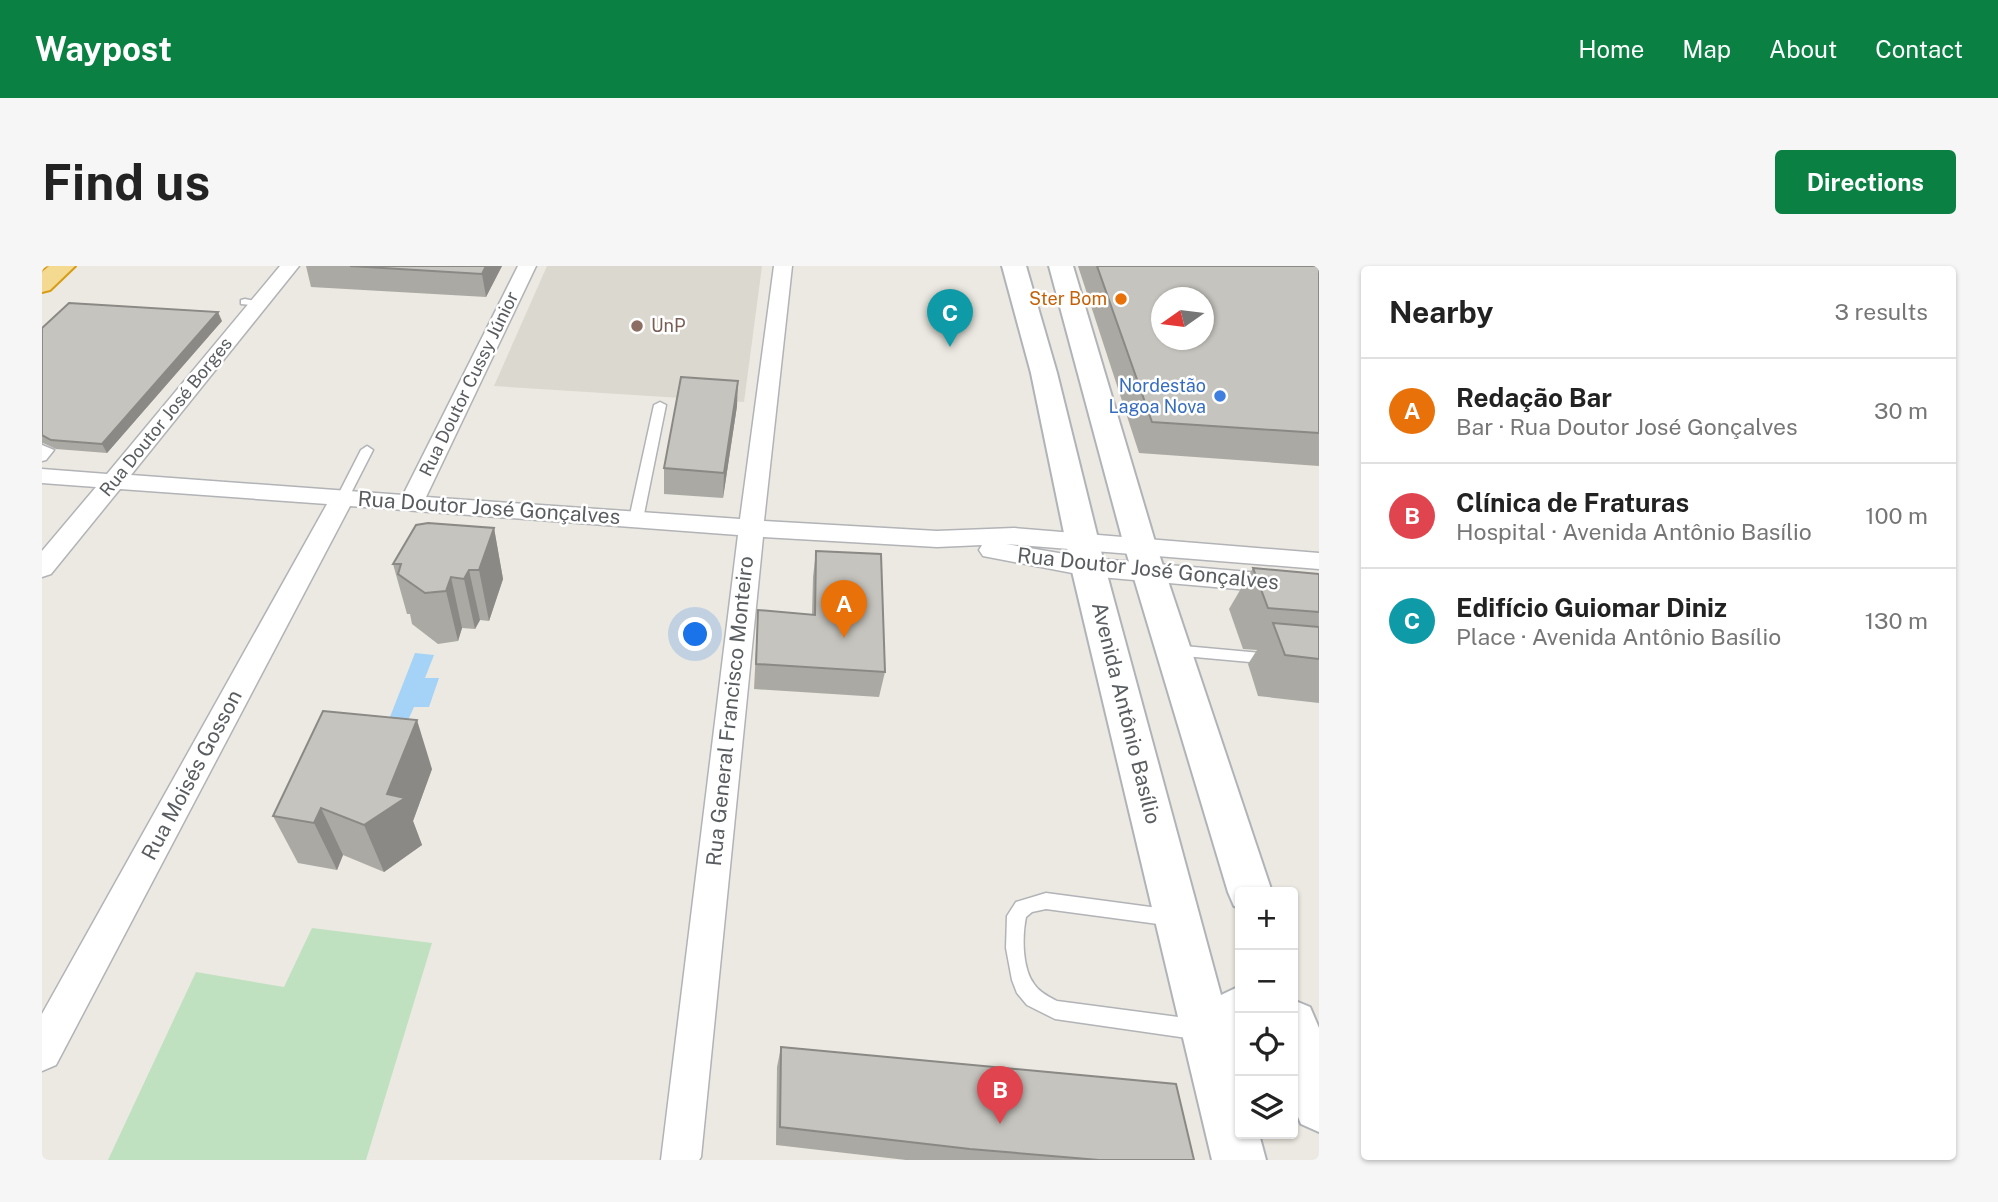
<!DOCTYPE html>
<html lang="en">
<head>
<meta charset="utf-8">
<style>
	:root { --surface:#fff; --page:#f6f6f6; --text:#222; --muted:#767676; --line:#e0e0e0; --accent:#0b8043 }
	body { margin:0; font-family:"Public Sans",sans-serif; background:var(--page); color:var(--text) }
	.controls { position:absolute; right:21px; bottom:21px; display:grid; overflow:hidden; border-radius:7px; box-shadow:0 2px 5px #0004 }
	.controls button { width:63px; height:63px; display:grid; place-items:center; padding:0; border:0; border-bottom:2px solid var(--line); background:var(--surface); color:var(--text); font:35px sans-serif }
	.compass { position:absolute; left:1109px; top:21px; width:63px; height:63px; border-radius:50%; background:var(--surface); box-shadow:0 2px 5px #0004; rotate:256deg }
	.you { position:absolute; left:654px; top:369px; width:24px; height:24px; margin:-18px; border:5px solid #fff; border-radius:50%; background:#1a73e8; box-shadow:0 0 0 10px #1a73e833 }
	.badge { display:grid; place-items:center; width:46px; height:46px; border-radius:50%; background:var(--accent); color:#fff; font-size:23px; font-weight:700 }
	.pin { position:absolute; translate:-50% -58px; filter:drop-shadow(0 2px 4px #0008) }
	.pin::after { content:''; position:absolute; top:37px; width:24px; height:21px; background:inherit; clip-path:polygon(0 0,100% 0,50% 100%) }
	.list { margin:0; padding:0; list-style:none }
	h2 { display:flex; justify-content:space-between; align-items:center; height:91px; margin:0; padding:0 28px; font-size:30px }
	h2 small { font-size:23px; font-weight:400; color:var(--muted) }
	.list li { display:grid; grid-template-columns:46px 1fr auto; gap:21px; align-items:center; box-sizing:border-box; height:105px; padding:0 28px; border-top:2px solid var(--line) }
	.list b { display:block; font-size:26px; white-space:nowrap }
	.list p { margin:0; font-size:23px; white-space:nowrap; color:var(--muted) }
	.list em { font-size:23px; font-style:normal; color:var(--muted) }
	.icon { flex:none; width:38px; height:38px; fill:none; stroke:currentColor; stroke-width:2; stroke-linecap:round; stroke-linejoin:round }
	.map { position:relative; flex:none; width:1277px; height:894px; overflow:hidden; border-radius:7px }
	header { display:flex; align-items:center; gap:42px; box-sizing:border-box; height:98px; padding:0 35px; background:var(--accent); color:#fff }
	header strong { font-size:33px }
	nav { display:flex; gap:38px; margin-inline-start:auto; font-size:24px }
	.intro { display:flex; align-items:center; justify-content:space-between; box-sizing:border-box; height:168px; padding:0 42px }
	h1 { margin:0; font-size:49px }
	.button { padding:18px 32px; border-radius:7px; background:var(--accent); color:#fff; font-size:24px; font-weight:700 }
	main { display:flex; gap:42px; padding:0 42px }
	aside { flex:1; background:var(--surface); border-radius:7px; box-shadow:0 2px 5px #0004 }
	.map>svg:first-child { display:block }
	.education { fill:#dbd8cf }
	.green { fill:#bfe1bf }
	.water { fill:#a5d3f7 }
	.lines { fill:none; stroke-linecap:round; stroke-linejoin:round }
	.lane-casing { stroke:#b2b3b7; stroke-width:3 }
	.street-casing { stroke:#b2b3b7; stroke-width:3 }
	.secondary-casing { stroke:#b0b3b7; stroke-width:4 }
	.highway-casing { stroke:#d89b14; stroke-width:4 }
	.lane { fill:#fff; fill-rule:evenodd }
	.street { fill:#fff; fill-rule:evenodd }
	.secondary { fill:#fff; fill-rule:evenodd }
	.highway { fill:#f3da90; fill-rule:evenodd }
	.wall { fill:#aaa9a3 }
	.shaded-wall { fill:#8b8985 }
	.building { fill:#c6c4be; stroke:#8b8985; stroke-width:2; fill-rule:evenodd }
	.food-dot { fill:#e8710a; stroke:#fff; stroke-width:2.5 }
	.education-dot { fill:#8d6e63; stroke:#fff; stroke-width:2.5 }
	.shop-dot { fill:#3f7fe0; stroke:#fff; stroke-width:2.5 }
	.labels { text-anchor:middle; stroke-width:5; stroke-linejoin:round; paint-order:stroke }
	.far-food-label { font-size:18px; fill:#c56008; stroke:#fff; text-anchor:end }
	.far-education-label { font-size:18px; fill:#785e54; stroke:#fff; text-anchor:start }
	.far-street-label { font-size:18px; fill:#595d60; stroke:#fff }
	.far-shop-label { font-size:18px; fill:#366cbe; stroke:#fff; text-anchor:end }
	.street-label { font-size:21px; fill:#595d60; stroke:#fff }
</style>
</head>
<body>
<header>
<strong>Waypost</strong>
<nav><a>Home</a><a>Map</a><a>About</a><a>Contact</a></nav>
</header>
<div class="intro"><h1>Find us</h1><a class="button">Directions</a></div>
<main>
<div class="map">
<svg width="1277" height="894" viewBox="0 0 1277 894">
	<rect width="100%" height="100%" fill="#ebe9e1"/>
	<!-- education -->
	<path class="education" d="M 505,0 L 720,0 L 702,136 L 452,120 Z"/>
	<!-- green -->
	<path class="green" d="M 270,662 L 390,677 L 324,894 L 66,894 L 154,706 L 242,721 Z"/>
	<!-- water -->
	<path class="water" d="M 373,387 L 392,389 L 383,412 L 397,412 L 387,441 L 372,441 L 357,474 L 339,474 Z"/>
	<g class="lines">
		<!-- lane casing -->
		<g class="lane-casing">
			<path id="lane" d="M 203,33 L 223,37 L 218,40 L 199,38 L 199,34 Z
				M 618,136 L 624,139 L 601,253 L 594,257 L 587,253 L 612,139 Z
				M 0,179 L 12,184 L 4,194 L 0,195 Z
				M 325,180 L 331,184 L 307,231 L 306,234 L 296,234 L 295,231 L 319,184 Z
				M 1131,379 L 1230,388 L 1237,393 L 1230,398 L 1131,389 L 1124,384 Z
				M 1004,627 L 1131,644 L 1138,646 L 1140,652 L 1138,658 L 1131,660 L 1004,643 L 990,646 L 984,651 C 980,670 980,702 992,718 C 997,726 1007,731 1015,735 L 1159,754 L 1166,757 L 1169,764 L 1166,771 L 1159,774 L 1013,753 L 985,739 L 975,727 L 970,714 L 964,682 L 965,650 L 974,636 Z"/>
		</g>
		<!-- street casing -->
		<g class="street-casing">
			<path id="street" d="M 238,0 L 257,0 L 89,209 L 361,229 L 476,0 L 494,0 L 384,231 L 698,253 L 732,0 L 750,0 L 722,255 L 895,265 L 972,262 L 1277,287 L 1277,303 L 964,278 L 1046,292 L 1277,312 L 1277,330 L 1046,310 L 941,290 L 937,284 L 940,279 L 895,281 L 721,271 L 659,891 L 657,894 L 619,894 L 696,269 L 308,240 L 14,799 L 0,805 L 0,748 L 285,238 L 78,223 L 9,308 L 0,311 L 0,285 L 54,221 L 0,217 L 0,203 L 65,208 Z"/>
		</g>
		<!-- secondary casing -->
		<g class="secondary-casing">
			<path id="secondary" d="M 960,0 L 984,0 L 1015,107 L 1063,301 L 1179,729 L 1198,720 L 1198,779 L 1194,784 L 1198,800 L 1198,868 L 1217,868 L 1224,894 L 1170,894 L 1029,301 L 989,107 Z
				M 1007,0 L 1031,0 L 1114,279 L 1230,626 L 1198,626 L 1198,642 L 1192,640 L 1186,626 L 1082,279 Z
				M 1251,734 L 1268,741 L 1277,762 L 1277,866 L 1259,858 L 1251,839 Z"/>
		</g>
		<!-- highway casing -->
		<g class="highway-casing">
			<path id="highway" d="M 7,0 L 33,0 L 8,24 L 0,26 L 0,6 Z"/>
		</g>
		<!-- lane -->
		<use href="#lane" class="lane"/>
		<!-- street -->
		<use href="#street" class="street"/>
		<!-- secondary -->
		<use href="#secondary" class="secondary"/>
		<!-- highway -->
		<use href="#highway" class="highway"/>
	</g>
	<!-- wall -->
	<path class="wall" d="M 264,0 L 460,0 L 444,31 L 269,21 Z
		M 1036,0 L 1277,0 L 1277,200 L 1097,187 Z
		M 180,55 L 65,187 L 14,183 L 1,177 L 0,178 L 0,62 Z
		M 695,140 L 681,232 L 622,228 L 622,202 Z
		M 452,262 L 461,313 L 447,355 L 438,354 L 433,363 L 420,362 L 416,375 L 396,378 L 370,358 L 368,348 L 365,348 L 351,298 Z
		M 774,285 L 843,406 L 837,431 L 712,423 L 716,344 L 770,349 L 771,311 Z
		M 1211,302 L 1277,308 L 1277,437 L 1216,430 L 1206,398 L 1215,384 L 1201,383 L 1187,343 Z
		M 390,503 L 371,555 L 380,579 L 342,606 L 301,589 L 295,604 L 256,597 L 231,550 Z
		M 739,781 L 1152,894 L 864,894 L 734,879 L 735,801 Z"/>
	<!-- shaded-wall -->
	<path class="shaded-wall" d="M 444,0 L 460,0 L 444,31 L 440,8 Z
		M 176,46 L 180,55 L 65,187 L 60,178 Z
		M 696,115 L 695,140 L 681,232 L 682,207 Z
		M 452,262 L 461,313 L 447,355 L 437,304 Z
		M 427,304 L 438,354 L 433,363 L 422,313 Z
		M 409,311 L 420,362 L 416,375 L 404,325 Z
		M 375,454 L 390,503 L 371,555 L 380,579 L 342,606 L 322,559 L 345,528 Z
		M 279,542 L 301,589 L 295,604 L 272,557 Z"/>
	<!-- building -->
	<path class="building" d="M 308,0 L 444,0 L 440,8 Z
		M 1055,0 L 1277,0 L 1277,167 L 1110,156 ZM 1119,32 L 1161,32 L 1161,74 L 1119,74 Z
		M 27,37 L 176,46 L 60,178 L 9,174 L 0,169 L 0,62 Z
		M 639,111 L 696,115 L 682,207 L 622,202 Z
		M 386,257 L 452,262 L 437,304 L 427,304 L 422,313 L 409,311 L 404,325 L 383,327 L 356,308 L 359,298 L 351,298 L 374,259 Z
		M 774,285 L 839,288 L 843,406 L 714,398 L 716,344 L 773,349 Z
		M 1211,302 L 1277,308 L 1277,346 L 1226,342 Z
		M 1231,357 L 1277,361 L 1277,393 L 1243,389 Z
		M 281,445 L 375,454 L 345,528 L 363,532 L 322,559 L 279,542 L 272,557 L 231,550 Z
		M 739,781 L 1134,818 L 1152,894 L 1057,894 L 928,883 L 738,861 Z"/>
	<!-- markers -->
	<circle class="food-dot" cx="1079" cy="33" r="7"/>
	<circle class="education-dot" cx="595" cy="60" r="7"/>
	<circle class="shop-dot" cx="1178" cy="130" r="7"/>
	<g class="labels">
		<!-- far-food labels -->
		<g class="far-food-label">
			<text x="1065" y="39">Ster Bom</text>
		</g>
		<!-- far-education labels -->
		<g class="far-education-label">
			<text x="609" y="66">UnP</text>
		</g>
		<!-- far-street labels -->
		<g class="far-street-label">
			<text transform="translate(427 118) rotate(-64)" y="6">Rua Doutor Cussy Júnior</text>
			<text transform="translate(124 151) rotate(-51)" y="6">Rua Doutor José Borges</text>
		</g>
		<!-- far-shop labels -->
		<g class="far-shop-label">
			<text x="1164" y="126">Nordestão<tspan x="1164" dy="21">Lagoa Nova</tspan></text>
		</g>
		<!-- street labels -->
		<g class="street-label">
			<text transform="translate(447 242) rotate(4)" y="7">Rua Doutor José Gonçalves</text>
			<text transform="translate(1106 303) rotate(6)" y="7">Rua Doutor José Gonçalves</text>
			<text transform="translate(688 445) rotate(-84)" y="7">Rua General Francisco Monteiro</text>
			<text transform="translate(1084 447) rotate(76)" y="7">Avenida Antônio Basílio</text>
			<text transform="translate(150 509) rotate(-62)" y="7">Rua Moisés Gosson</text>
		</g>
	</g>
</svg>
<div class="controls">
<button>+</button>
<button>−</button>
<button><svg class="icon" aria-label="locate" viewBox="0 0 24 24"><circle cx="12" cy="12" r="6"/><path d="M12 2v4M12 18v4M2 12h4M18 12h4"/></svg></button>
<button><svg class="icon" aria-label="layers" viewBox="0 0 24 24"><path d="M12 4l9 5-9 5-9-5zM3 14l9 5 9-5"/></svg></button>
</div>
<svg class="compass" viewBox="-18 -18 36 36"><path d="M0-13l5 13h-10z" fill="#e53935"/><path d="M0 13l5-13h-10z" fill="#767676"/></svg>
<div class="you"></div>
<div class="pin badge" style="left:802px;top:372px;background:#e8710a">A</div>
<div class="pin badge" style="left:958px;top:858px;background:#e0444e">B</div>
<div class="pin badge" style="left:908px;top:81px;background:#0f9aa8">C</div>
</div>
<aside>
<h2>Nearby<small>3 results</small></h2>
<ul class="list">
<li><span class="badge" style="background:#e8710a">A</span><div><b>Redação Bar</b><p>Bar · Rua Doutor José Gonçalves</p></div><em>30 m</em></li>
<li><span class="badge" style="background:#e0444e">B</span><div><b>Clínica de Fraturas</b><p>Hospital · Avenida Antônio Basílio</p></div><em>100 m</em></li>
<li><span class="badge" style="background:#0f9aa8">C</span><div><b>Edifício Guiomar Diniz</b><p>Place · Avenida Antônio Basílio</p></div><em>130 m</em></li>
</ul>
</aside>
</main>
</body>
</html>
